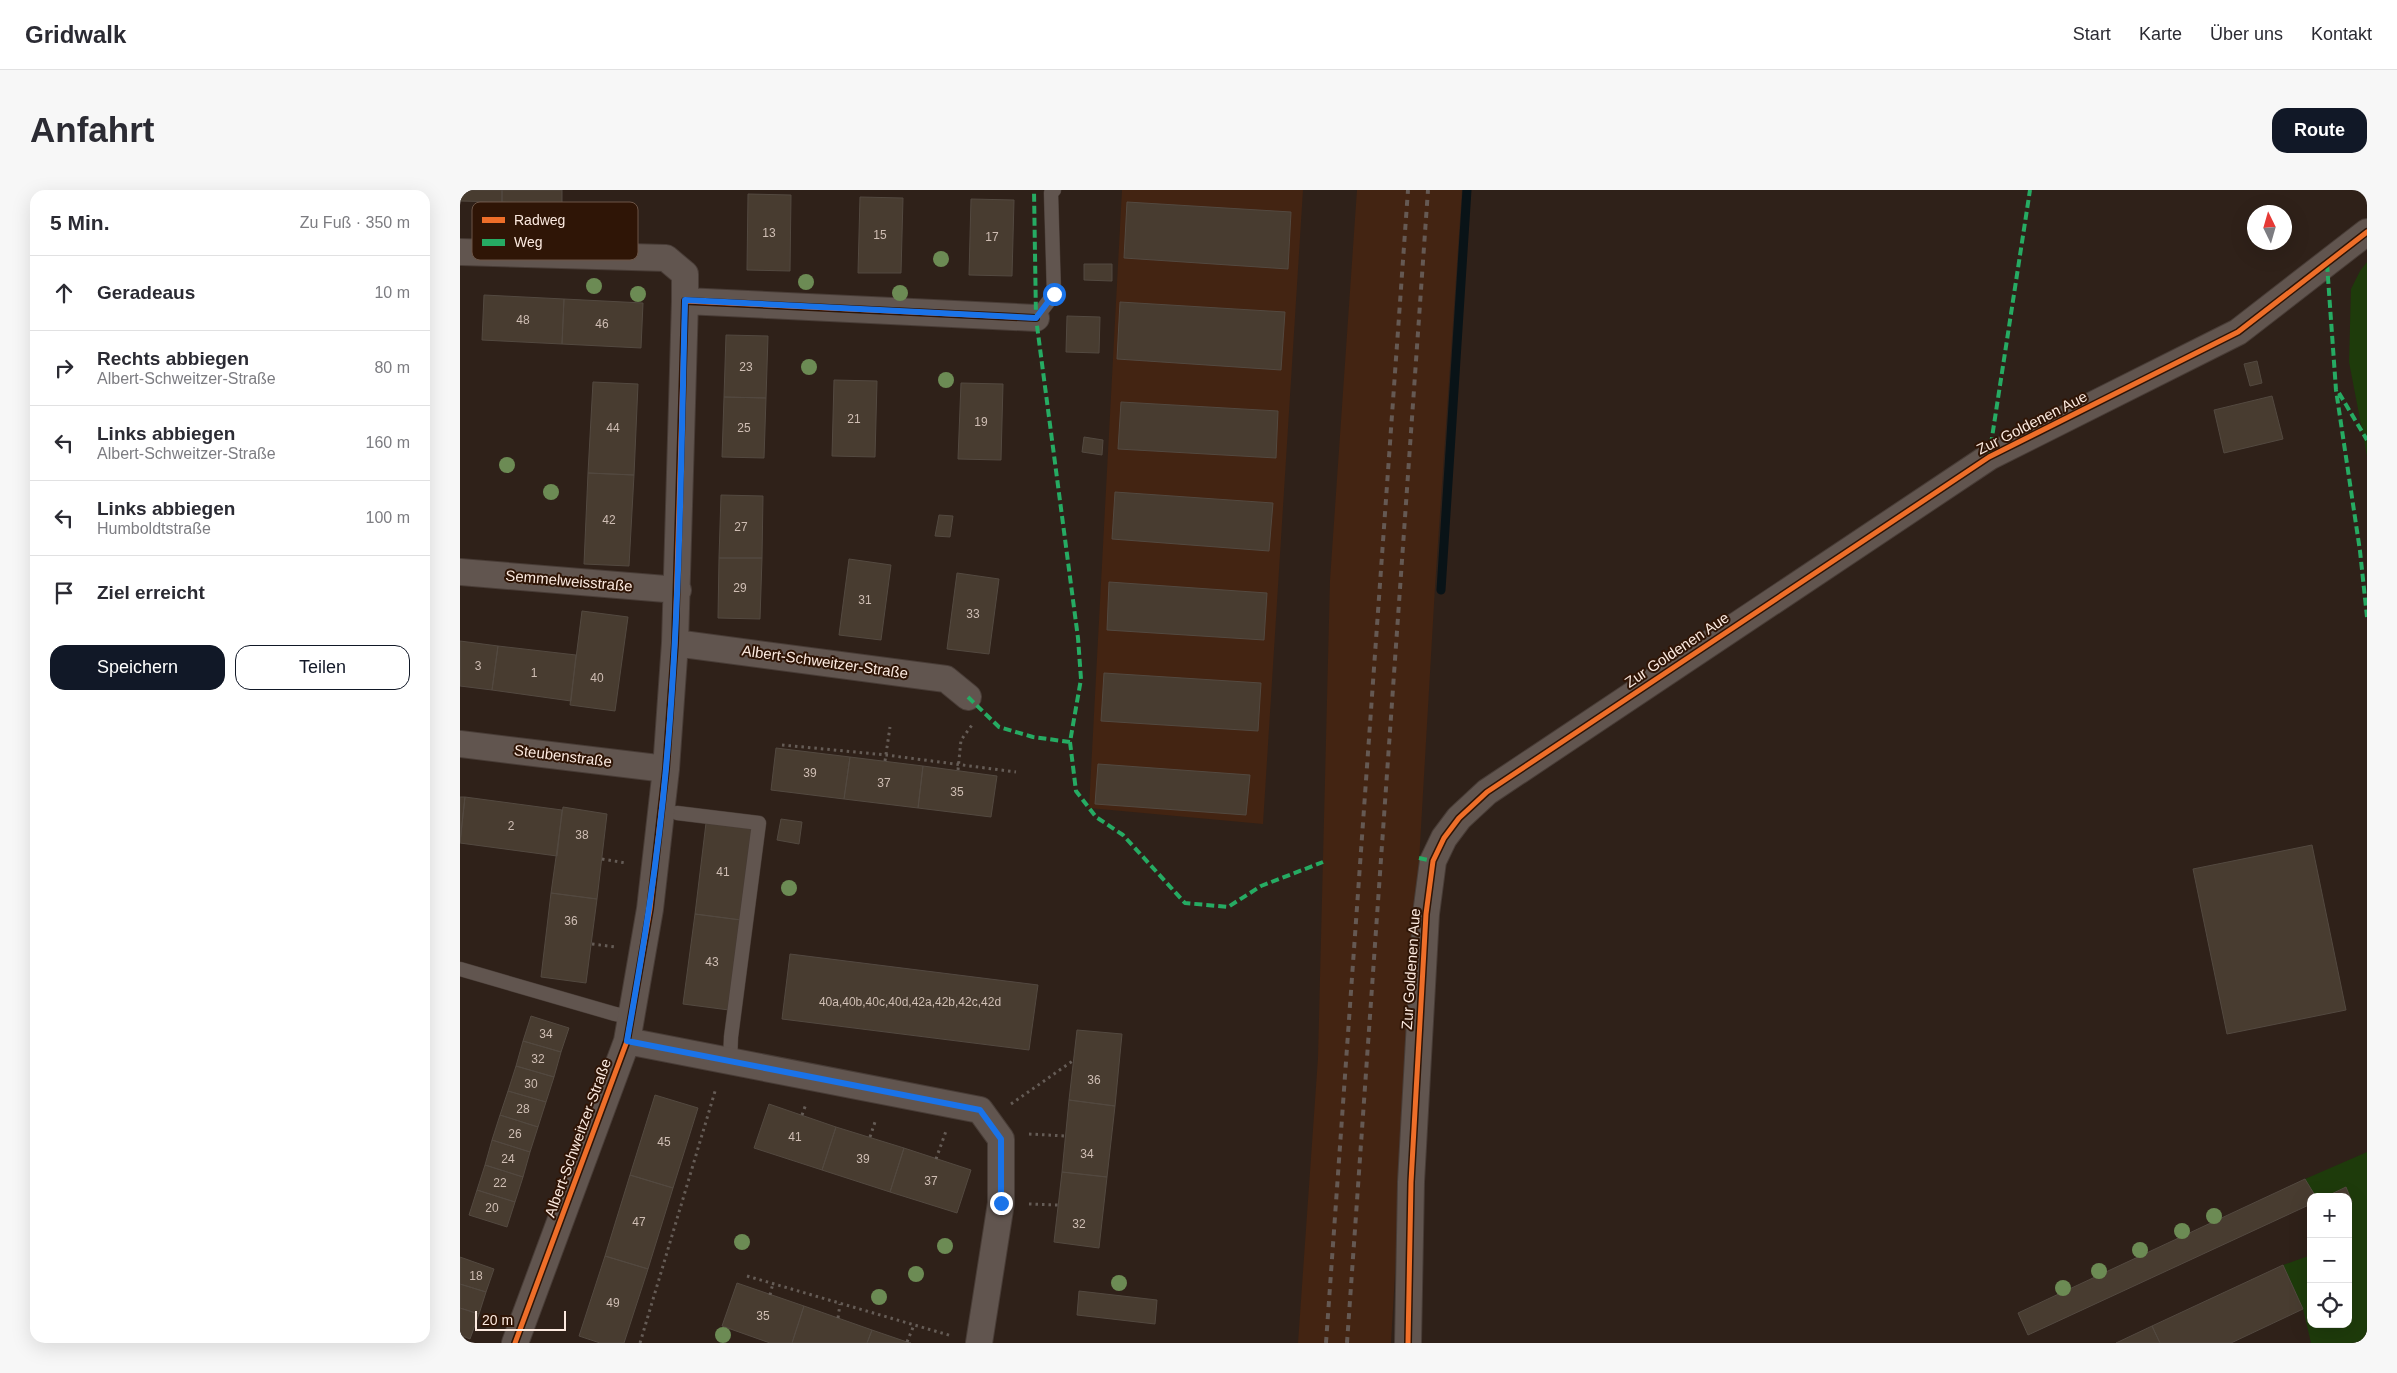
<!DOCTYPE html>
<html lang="de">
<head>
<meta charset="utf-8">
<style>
	:root { --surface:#fff; --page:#f7f7f7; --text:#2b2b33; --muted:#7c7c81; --line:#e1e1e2; --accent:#111827 }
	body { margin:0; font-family:Arial,sans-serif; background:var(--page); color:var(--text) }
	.controls { position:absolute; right:15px; bottom:15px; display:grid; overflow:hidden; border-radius:10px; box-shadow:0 5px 20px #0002 }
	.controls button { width:45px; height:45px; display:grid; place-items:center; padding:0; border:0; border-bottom:1px solid var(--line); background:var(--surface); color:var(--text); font:25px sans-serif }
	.compass { position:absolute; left:1787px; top:15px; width:45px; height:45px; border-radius:50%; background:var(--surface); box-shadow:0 5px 20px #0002; rotate:355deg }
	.scale { position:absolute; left:15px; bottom:12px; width:91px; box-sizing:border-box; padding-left:5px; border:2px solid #fceae0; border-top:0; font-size:14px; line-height:18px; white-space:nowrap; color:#fceae0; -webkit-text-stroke:4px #2f1506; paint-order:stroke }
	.stop { position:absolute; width:15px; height:15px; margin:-11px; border:4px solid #1a73e8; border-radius:50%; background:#fff }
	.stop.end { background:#1a73e8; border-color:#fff; box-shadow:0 1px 5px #0008 }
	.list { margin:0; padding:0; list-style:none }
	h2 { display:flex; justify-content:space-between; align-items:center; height:65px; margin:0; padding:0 20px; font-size:21px }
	h2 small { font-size:16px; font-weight:400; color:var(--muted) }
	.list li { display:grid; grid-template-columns:32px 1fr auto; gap:15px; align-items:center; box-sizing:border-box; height:75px; padding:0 20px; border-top:1px solid var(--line) }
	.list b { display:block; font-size:19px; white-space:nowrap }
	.list p { margin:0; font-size:16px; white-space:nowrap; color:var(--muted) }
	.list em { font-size:16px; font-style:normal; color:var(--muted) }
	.actions { display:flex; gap:10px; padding:15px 20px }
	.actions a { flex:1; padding:11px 0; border:1px solid var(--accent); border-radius:15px; text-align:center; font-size:18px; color:var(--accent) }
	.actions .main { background:var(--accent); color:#fff }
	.icon { flex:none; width:28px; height:28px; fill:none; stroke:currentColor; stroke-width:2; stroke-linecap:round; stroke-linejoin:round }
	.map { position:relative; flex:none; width:1907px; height:1153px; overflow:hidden; border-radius:15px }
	header { display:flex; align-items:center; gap:30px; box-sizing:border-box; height:70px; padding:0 25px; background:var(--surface); border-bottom:1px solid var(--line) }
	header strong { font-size:24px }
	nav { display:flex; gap:28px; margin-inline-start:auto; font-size:18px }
	.intro { display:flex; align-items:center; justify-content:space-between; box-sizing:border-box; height:120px; padding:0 30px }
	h1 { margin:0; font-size:35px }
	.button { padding:12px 22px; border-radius:15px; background:var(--accent); color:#fff; font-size:18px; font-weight:700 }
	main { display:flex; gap:30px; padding:0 30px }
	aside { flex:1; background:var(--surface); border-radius:15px; box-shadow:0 5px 20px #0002 }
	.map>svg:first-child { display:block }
	.built { fill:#432412 }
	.green { fill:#1e3b0b }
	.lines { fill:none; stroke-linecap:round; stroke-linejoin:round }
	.stream { stroke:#091317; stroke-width:9 }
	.building { fill:#483c30; stroke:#534940 }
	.service-casing { stroke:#483c36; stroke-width:15 }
	.minor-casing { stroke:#483c36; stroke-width:28 }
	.path { stroke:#655c56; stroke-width:3; stroke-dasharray:2.5 4; stroke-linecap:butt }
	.service { stroke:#61554f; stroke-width:14 }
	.minor { stroke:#61554f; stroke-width:26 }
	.rail { stroke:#655953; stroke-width:4; stroke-dasharray:6 6; stroke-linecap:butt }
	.quiet { stroke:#26ab63; stroke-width:4; stroke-dasharray:8 4; stroke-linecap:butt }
	.cycleway-casing { stroke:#2f1506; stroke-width:8 }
	.cycleway { stroke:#ee6e29; stroke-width:5 }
	.tree { fill:#6c8b54 }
	.route { stroke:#1a73e8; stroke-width:6 }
	.labels { text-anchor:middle; stroke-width:4; stroke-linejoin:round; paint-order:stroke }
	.number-label { font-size:12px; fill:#cfbeb4 }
	.street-label { font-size:15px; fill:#fceae0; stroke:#2f1506 }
	.key { fill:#2f1506; stroke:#6c5547; stroke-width:1 }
	.key-label { font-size:14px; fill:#fceae0 }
</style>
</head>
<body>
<header>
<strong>Gridwalk</strong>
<nav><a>Start</a><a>Karte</a><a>Über uns</a><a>Kontakt</a></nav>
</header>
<div class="intro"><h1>Anfahrt</h1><a class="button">Route</a></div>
<main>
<aside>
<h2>5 Min.<small>Zu Fuß · 350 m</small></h2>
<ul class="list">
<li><svg class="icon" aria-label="ahead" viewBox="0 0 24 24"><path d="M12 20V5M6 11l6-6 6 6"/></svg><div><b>Geradeaus</b></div><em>10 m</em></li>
<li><svg class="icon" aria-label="right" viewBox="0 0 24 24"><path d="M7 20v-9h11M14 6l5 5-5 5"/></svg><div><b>Rechts abbiegen</b><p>Albert-Schweitzer-Straße</p></div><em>80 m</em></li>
<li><svg class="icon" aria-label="left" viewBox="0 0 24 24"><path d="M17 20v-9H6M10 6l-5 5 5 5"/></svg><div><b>Links abbiegen</b><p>Albert-Schweitzer-Straße</p></div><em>160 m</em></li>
<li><svg class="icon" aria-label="left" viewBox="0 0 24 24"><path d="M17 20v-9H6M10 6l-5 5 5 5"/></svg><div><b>Links abbiegen</b><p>Humboldtstraße</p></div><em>100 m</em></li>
<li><svg class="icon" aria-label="arrive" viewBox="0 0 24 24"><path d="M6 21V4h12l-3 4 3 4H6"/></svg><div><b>Ziel erreicht</b></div></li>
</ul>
<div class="actions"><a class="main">Speichern</a><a>Teilen</a></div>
</aside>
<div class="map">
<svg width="1907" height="1153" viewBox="0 0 1907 1153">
	<rect width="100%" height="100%" fill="#2f2119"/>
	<!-- built -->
	<path class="built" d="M 662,0 L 843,0 L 803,634 L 629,618 Z
		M 897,0 L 1002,0 L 975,397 L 931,1153 L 838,1153 L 858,868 L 870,390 Z"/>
	<!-- green -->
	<path class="green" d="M 1907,72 L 1907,266 L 1889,172 L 1891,99 L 1900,81 Z
		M 1907,962 L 1907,1153 L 1851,1153 L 1843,1119 L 1823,1075 L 1851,1065 L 1851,1134 L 1888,1134 L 1888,1007 L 1856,1007 L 1845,989 Z"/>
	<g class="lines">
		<!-- stream -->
		<path class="stream" d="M 981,400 L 1007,0"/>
	</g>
	<!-- building -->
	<path class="building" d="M 0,0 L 42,0 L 42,12 L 0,11 Z
		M 42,0 L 102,0 L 102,14 L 42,12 Z
		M 288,4 L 331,5 L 330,81 L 287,80 Z
		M 400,7 L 443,8 L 441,83 L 398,83 Z
		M 511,9 L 554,10 L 552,86 L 509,85 Z
		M 667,12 L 831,22 L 828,79 L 664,68 Z
		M 624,74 L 652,74 L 652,91 L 624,90 Z
		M 24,105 L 104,109 L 102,154 L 22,150 Z
		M 104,109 L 183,113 L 181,158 L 102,154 Z
		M 660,112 L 825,122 L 821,180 L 657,169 Z
		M 607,126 L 640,127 L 639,163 L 606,162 Z
		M 266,145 L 308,146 L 306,208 L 264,207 Z
		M 1797,171 L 1802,193 L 1790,196 L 1784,174 Z
		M 374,190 L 417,191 L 415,267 L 372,266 Z
		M 133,192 L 178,194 L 174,285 L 128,283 Z
		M 501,193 L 543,194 L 541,270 L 498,269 Z
		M 1812,206 L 1823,249 L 1764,263 L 1754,220 Z
		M 264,207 L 306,208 L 304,268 L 262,267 Z
		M 661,212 L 818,221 L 816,268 L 658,259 Z
		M 624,247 L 643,250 L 642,265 L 622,262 Z
		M 128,283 L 174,285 L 169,376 L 124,374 Z
		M 655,302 L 813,313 L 809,361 L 652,349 Z
		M 261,305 L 303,306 L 302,368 L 259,368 Z
		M 479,325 L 493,326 L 490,347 L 475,346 Z
		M 259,368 L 302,368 L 300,429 L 258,428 Z
		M 389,369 L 431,375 L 421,450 L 379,445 Z
		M 497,383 L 539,389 L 529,464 L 487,459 Z
		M 649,392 L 807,403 L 804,450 L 647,440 Z
		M 122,421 L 168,427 L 155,521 L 110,515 Z
		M 0,451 L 38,456 L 32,500 L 0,496 Z
		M 38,456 L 116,465 L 111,511 L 32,500 Z
		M 644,483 L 801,493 L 798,541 L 641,531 Z
		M 316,558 L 390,567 L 384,609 L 311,600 Z
		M 390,567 L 463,576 L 458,618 L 384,609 Z
		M 638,574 L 790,585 L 786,625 L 635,614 Z
		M 463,576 L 537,586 L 531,627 L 458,618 Z
		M 0,607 L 5,607 L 0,652 Z
		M 5,607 L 102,620 L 97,666 L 0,653 Z
		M 103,617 L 147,624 L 137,709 L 91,703 Z
		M 321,629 L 342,632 L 339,654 L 317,650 Z
		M 246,633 L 292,639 L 281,730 L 235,724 Z
		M 1852,655 L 1886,820 L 1767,844 L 1733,679 Z
		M 91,703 L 137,709 L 126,793 L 81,787 Z
		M 235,724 L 281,730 L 269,820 L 223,814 Z
		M 330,764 L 578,795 L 569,860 L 322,829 Z
		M 71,826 L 109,838 L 101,862 L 63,851 Z
		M 617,840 L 662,844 L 655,916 L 609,910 Z
		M 63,851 L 101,862 L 94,887 L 56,876 Z
		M 56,876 L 94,887 L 86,912 L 48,901 Z
		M 48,901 L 86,912 L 78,937 L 40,925 Z
		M 195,905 L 238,918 L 213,998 L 170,985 Z
		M 609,910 L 655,916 L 647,987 L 602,982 Z
		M 309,914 L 376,937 L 362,980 L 294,958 Z
		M 40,925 L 78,937 L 70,962 L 32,950 Z
		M 376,937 L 444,958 L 430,1002 L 362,980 Z
		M 32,950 L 70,962 L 63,987 L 25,975 Z
		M 444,958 L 511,980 L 497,1023 L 430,1002 Z
		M 25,975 L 63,987 L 55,1012 L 17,1000 Z
		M 602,982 L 647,987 L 639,1058 L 594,1052 Z
		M 170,985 L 213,998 L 188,1079 L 145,1066 Z
		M 1845,989 L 1856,1007 L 1851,1007 L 1851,1014 L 1568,1145 L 1558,1123 Z
		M 1886,997 L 1892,1012 L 1888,1013 L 1888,1007 L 1865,1007 Z
		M 17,1000 L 55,1012 L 47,1037 L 9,1025 Z
		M 145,1066 L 188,1079 L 164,1153 L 140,1153 L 119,1146 Z
		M 0,1067 L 34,1079 L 26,1102 L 0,1094 Z
		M 1823,1075 L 1843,1119 L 1771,1153 L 1700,1153 L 1692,1136 Z
		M 277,1093 L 344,1116 L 332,1153 L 310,1153 L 262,1136 Z
		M 0,1094 L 26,1102 L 19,1124 L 0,1118 Z
		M 619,1101 L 697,1110 L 695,1134 L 617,1125 Z
		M 344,1116 L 412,1140 L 407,1153 L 332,1153 Z
		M 0,1118 L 19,1124 L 10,1149 L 0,1145 Z
		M 1692,1136 L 1700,1153 L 1656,1153 Z
		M 412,1140 L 447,1152 L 451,1153 L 407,1153 Z"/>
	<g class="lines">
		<!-- service casing -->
		<g class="service-casing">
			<path id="service" d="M 576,128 L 594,104 L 591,3 L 594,0
				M 217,623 L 299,633 L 271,847 L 270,872
				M 0,779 L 155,824 L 171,827"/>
		</g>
		<!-- minor casing -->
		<g class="minor-casing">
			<path id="minor" d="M 0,62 L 206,68 L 225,84 L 225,111
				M 0,382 L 218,400
				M 215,453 L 486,489 L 508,507
				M 0,554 L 206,579
				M 167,851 L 520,920 L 541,949 L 541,1013 L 519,1153
				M 55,1153 L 167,851 L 190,719 L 206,579 L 215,453 L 225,111 L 576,128
				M 948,1153 L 951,992 L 966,724 L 973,671 L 984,648 L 999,628 L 1027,602 L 1529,267 L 1778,142 L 1907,42"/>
		</g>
		<!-- path -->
		<path class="path" d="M 322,555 L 426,565 L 556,582
			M 425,571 L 430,537
			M 498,580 L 501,550 L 512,535
			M 142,669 L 166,673
			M 132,754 L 156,757
			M 551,914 L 614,870
			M 342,925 L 346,914
			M 569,944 L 605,946
			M 410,947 L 416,929
			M 476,969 L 486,941
			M 569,1014 L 598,1015
			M 287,1086 L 492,1146
			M 310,1105 L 313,1093
			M 378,1128 L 380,1114
			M 447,1152 L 454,1135
			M 180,1153 L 256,898"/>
		<!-- service -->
		<use href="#service" class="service"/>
		<!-- minor -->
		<use href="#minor" class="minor"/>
		<!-- rail -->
		<path class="rail" d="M 866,1153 L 948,0
			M 887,1153 L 968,0"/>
		<!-- quiet -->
		<path class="quiet" d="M 1867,74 L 1876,200 L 1900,361 L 1907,427
			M 1879,203 L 1907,250
			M 1529,267 L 1570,0
			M 508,507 L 539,537 L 573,547 L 610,552 L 621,489 L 618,448 L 576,128 L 574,0
			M 610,552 L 616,601 L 636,627 L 663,645 L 725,713 L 768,717 L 801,696 L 863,672
			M 959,668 L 973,671"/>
		<!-- cycleway casing -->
		<g class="cycleway-casing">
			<path id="cycleway" d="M 55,1153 L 167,851 L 190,719 L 206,579 L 215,453 L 225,111 L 576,128
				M 948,1153 L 951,992 L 966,724 L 973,671 L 984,648 L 999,628 L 1027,602 L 1529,267 L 1778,142 L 1907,42"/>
		</g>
		<!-- cycleway -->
		<use href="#cycleway" class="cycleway"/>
	</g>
	<!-- trees -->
	<g class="tree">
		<circle cx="481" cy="69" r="8"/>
		<circle cx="346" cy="92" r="8"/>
		<circle cx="134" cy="96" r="8"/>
		<circle cx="440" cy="103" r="8"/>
		<circle cx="178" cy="104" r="8"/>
		<circle cx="349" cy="177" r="8"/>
		<circle cx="486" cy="190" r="8"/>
		<circle cx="47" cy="275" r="8"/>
		<circle cx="91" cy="302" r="8"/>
		<circle cx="329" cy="698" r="8"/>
		<circle cx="1754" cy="1026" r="8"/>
		<circle cx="1722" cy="1041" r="8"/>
		<circle cx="282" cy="1052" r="8"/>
		<circle cx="485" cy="1056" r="8"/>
		<circle cx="1680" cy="1060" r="8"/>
		<circle cx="1639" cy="1081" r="8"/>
		<circle cx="456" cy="1084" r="8"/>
		<circle cx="659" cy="1093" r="8"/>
		<circle cx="1603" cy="1098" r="8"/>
		<circle cx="419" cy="1107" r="8"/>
		<circle cx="263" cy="1145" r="8"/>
	</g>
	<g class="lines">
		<!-- route -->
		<path class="route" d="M 541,1013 L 541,949 L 520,920 L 167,851 C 183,760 198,670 206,578 C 220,423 221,266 225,110 L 576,128 L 594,104"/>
	</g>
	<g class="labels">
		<!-- number labels -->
		<g class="number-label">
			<text x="309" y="47">13</text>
			<text x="420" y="49">15</text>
			<text x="532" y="51">17</text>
			<text x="63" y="134">48</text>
			<text x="142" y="138">46</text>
			<text x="286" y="181">23</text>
			<text x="394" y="233">21</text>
			<text x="521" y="236">19</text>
			<text x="153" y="242">44</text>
			<text x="284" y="242">25</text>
			<text x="149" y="334">42</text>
			<text x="281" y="341">27</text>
			<text x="280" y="402">29</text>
			<text x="405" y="414">31</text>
			<text x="513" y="428">33</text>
			<text x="18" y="480">3</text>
			<text x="74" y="487">1</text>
			<text x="137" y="492">40</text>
			<text x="350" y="587">39</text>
			<text x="424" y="597">37</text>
			<text x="497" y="606">35</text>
			<text x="51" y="640">2</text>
			<text x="122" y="649">38</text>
			<text x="263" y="686">41</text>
			<text x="111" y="735">36</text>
			<text x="252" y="776">43</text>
			<text x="450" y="816">40a,40b,40c,40d,42a,42b,42c,42d</text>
			<text x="86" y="848">34</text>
			<text x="78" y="873">32</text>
			<text x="634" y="894">36</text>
			<text x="71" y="898">30</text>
			<text x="63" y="923">28</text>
			<text x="55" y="948">26</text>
			<text x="335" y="951">41</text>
			<text x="204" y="956">45</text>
			<text x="627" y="968">34</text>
			<text x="48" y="973">24</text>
			<text x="403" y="973">39</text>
			<text x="471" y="995">37</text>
			<text x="40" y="997">22</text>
			<text x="32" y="1022">20</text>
			<text x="179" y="1036">47</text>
			<text x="619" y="1038">32</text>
			<text x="16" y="1090">18</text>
			<text x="153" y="1117">49</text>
			<text x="303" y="1130">35</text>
		</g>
		<!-- street labels -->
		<g class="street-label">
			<text transform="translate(1572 233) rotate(-27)" y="5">Zur Goldenen Aue</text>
			<text transform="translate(109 391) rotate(5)" y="5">Semmelweisstraße</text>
			<text transform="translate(1217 460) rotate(-34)" y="5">Zur Goldenen Aue</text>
			<text transform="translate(365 472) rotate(8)" y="5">Albert-Schweitzer-Straße</text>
			<text transform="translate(103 566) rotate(7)" y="5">Steubenstraße</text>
			<text transform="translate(951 779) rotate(-86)" y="5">Zur Goldenen Aue</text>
			<text transform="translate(118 948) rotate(-70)" y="5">Albert-Schweitzer-Straße</text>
		</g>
	</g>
	<!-- legend -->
	<rect x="12" y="12" width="166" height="58" rx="8" class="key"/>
	<rect x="22" y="27" width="23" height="6" fill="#ee6e29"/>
	<rect x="22" y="49" width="23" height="7" fill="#26ab63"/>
	<g class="key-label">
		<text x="54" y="35">Radweg</text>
		<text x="54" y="57">Weg</text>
	</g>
</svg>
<div class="controls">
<button>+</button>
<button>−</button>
<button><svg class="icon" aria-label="locate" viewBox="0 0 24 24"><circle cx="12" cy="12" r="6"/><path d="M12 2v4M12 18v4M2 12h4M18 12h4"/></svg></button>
</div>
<svg class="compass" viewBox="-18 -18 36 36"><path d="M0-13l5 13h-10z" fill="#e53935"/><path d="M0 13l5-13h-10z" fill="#7c7c81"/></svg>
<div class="scale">20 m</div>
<div class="stop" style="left:594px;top:104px"></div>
<div class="stop end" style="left:541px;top:1013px"></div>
</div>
</main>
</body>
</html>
